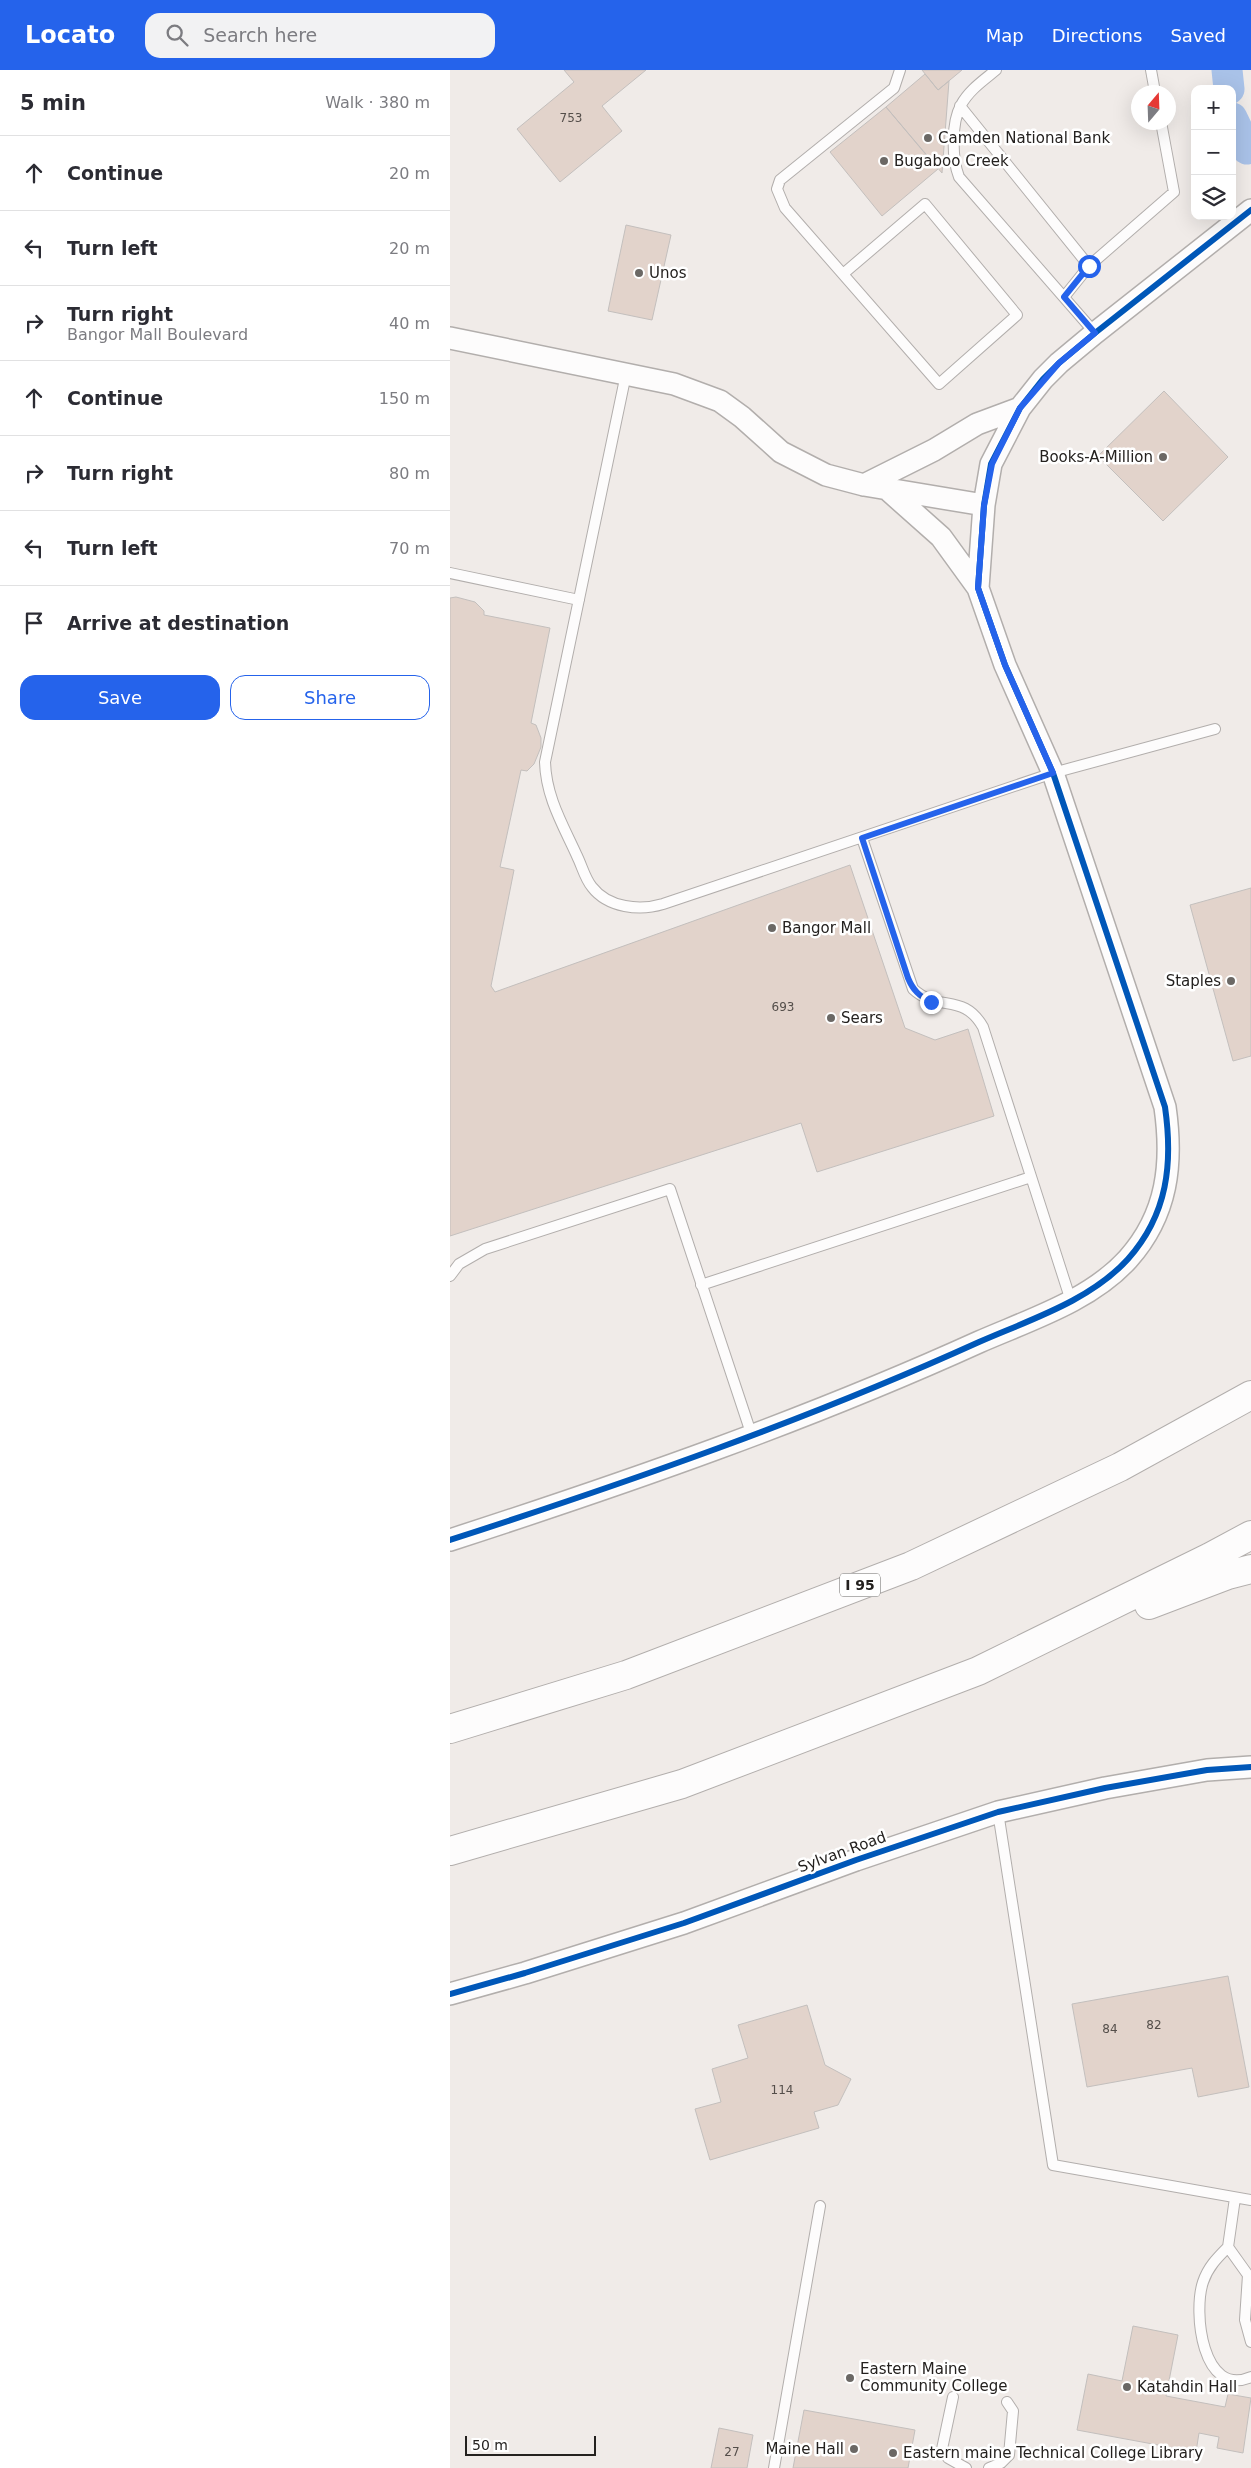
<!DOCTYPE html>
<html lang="en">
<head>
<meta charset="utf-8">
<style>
	:root { --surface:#fff; --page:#f2f2f3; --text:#2b2b33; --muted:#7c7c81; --line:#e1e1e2; --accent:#2563eb }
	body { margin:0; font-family:"DejaVu Sans",sans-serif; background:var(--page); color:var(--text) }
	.controls { position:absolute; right:15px; top:15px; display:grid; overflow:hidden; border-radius:10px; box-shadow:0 5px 20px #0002 }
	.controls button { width:45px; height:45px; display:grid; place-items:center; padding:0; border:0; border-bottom:1px solid var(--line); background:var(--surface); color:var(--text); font:25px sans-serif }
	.compass { position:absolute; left:681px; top:15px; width:45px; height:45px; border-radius:50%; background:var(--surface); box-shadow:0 5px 20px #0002; rotate:19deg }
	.scale { position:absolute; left:15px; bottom:12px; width:131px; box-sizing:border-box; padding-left:5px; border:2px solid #24211f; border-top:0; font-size:14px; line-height:18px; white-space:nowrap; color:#24211f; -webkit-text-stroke:4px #fff; paint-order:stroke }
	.stop { position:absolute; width:15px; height:15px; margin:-11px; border:4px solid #2563eb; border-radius:50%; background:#fff }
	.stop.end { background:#2563eb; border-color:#fff; box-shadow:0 1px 5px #0008 }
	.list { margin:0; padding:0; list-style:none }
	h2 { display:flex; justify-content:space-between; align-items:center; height:65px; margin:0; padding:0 20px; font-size:21px }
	h2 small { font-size:16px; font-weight:400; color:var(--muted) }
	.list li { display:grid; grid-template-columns:32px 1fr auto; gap:15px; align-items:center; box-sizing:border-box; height:75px; padding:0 20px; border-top:1px solid var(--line) }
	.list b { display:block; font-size:19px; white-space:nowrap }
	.list p { margin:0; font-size:16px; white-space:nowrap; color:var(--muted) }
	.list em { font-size:16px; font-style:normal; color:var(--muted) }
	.actions { display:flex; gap:10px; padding:15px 20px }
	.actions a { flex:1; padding:11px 0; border:1px solid var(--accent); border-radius:15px; text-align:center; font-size:18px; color:var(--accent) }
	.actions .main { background:var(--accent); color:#fff }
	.icon { flex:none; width:28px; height:28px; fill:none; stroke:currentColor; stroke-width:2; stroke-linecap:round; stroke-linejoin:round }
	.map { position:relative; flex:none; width:801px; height:2398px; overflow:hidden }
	header { display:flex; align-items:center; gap:30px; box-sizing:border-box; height:70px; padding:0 25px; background:var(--accent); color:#fff }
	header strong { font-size:24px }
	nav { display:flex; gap:28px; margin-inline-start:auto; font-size:18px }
	.search { width:350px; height:45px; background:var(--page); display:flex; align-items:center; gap:12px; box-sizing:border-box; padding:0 18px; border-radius:15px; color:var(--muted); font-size:19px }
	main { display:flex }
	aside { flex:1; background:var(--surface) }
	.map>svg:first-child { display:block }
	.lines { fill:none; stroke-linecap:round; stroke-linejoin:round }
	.river { stroke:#a9c2e8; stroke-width:31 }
	.building { fill:#e2d3cb; stroke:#c3bfbd }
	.service-casing { stroke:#b2aeac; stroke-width:12 }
	.minor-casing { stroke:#b2aeac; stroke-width:24 }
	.motorway-casing { stroke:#b2aeac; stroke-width:30 }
	.service { stroke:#fdfcfc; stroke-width:10 }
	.minor { stroke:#fdfcfc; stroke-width:21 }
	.motorway { stroke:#fdfcfc; stroke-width:28 }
	.cycleway-casing { stroke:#fff; stroke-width:9 }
	.cycleway { stroke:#0057b8; stroke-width:6 }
	.route { stroke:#2563eb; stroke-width:6 }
	.poi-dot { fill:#6b6865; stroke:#fff; stroke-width:2 }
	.labels { text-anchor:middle; stroke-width:5; stroke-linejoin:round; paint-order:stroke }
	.number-label { font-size:12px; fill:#544e4a }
	.shield { fill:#fff; stroke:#666462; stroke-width:1 }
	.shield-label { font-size:14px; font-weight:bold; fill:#24211f }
	.poi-label { font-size:15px; fill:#24211f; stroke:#fff; text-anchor:start }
	.street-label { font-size:15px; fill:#24211f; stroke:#fff }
</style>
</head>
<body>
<header>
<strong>Locato</strong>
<div class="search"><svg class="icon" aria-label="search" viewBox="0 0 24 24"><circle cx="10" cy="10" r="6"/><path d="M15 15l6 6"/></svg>Search here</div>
<nav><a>Map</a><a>Directions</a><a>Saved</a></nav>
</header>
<main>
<aside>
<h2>5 min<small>Walk · 380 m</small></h2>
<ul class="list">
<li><svg class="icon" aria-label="ahead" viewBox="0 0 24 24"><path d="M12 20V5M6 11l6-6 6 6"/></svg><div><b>Continue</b></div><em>20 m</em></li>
<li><svg class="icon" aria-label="left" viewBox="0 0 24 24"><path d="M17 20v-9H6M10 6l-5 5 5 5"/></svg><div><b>Turn left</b></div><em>20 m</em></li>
<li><svg class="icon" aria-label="right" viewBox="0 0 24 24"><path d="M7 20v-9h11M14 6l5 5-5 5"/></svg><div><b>Turn right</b><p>Bangor Mall Boulevard</p></div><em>40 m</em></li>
<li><svg class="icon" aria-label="ahead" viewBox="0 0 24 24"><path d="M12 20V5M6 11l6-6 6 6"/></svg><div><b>Continue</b></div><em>150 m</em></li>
<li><svg class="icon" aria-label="right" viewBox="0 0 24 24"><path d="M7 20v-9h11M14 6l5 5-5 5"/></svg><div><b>Turn right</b></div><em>80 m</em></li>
<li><svg class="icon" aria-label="left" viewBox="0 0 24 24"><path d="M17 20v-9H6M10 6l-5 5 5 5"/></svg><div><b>Turn left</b></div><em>70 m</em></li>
<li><svg class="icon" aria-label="arrive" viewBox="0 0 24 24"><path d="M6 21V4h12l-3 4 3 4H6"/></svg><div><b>Arrive at destination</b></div></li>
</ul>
<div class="actions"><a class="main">Save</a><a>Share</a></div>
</aside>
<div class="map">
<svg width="801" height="2398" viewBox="0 0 801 2398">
	<rect width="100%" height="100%" fill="#f0ebe8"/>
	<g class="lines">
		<!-- river -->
		<path class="river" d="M 777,0 L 779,19
			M 782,48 L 797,79"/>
	</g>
	<!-- building -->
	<path class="building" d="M 114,0 L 196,0 L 152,36 L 172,61 L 110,112 L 67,59 L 124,12 Z
		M 472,0 L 512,0 L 488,20 Z
		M 475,4 L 488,20 L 499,11 L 492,103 L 436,37 Z
		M 436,37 L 488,99 L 432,146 L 380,82 Z
		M 176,155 L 221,165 L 202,250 L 158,241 Z
		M 714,321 L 778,387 L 713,451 L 648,386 Z
		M 6,527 L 25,532 L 34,541 L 34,545 L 100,558 L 81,653 L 86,655 L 91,668 L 91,677 L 84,694 L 77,701 L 71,700 L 50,797 L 64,800 L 41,916 L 45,922 L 400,795 L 455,958 L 485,970 L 518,959 L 544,1046 L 367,1102 L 351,1053 L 0,1166 L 0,528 Z
		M 801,818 L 801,986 L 783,991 L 740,835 Z
		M 778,1906 L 799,2017 L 748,2027 L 742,1998 L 637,2017 L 622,1934 Z
		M 357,1935 L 375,1995 L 401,2009 L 388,2035 L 364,2042 L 369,2058 L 260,2090 L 245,2039 L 271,2032 L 262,1999 L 298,1988 L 288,1955 Z
		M 683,2256 L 728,2265 L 716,2326 L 775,2337 L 778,2324 L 801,2328 L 793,2383 L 767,2378 L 769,2367 L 749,2363 L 746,2382 L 627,2360 L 638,2304 L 672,2311 Z
		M 354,2340 L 465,2360 L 458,2398 L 343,2398 Z
		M 269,2358 L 303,2365 L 297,2398 L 261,2398 Z"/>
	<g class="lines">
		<!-- service casing -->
		<g class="service-casing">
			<path id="service" d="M 546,0 C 534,10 519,20 511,35 C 501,53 502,89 509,107 L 645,263
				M 701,0 L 705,22
				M 510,36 L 639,196 L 724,122 L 711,52
				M 393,204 L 475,134 L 567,245 L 489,314 L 335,138 L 327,119 L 330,110 L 444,18 L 450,0
				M 614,227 L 639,196
				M 176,304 L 95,692 C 96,727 113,755 127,786 C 132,796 135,809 142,817 C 158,838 190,841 213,834 L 603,703 L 765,659
				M 0,503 L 129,530
				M 412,768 L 463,919 C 489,943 513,922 533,957 L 621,1231
				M 0,1206 L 9,1194 L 35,1179 L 220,1119 L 302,1366
				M 251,1215 L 581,1107
				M 548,1742 L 603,2095 L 801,2130
				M 778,2177 C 767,2188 758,2197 753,2212 C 743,2242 752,2328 801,2307
				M 778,2177 L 798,2205 L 795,2250 L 801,2272
				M 778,2177 L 785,2128
				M 503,2327 L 492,2379 L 498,2388 L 516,2398
				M 324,2398 L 370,2136
				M 539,2398 L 551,2393 L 559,2385 L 563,2341 L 557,2332"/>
		</g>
		<!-- minor casing -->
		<g class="minor-casing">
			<path id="minor" d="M 0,268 L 224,314 L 270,331 L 292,347 L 331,382 L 376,405 L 414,415 L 534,435
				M 414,415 L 484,380 L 527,354 L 570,338
				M 437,419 L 491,467 L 528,518
				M 0,1470 C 179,1412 357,1350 529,1272 C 579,1250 640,1231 678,1189 C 718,1144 723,1093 715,1037 L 603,703 L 555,595 L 528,518 L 534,435 L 541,394 L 570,338 L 593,309 L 609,293 L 645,263 L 801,140
				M 0,1924 L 75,1903 L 234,1853 L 406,1790 L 548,1742 L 655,1718 L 757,1700 L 801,1697"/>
		</g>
		<!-- motorway casing -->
		<g class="motorway-casing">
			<path id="motorway" d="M 699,1535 L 778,1505 L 801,1499
				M 0,1659 L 176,1605 L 461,1496 L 670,1397 L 801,1325
				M 0,1781 L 232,1714 L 528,1601 L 760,1487 L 801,1465"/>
		</g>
		<!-- service -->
		<use href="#service" class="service"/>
		<!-- minor -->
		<use href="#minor" class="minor"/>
		<!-- motorway -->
		<use href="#motorway" class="motorway"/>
		<!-- cycleway casing -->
		<g class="cycleway-casing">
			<path id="cycleway" d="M 0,1470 C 179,1412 357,1350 529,1272 C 579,1250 640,1231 678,1189 C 718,1144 723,1093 715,1037 L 603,703 L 555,595 L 528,518 L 534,435 L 541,394 L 570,338 L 593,309 L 609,293 L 645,263 L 801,140
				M 0,1924 L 75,1903 L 234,1853 L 406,1790 L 548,1742 L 655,1718 L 757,1700 L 801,1697"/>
		</g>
		<!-- cycleway -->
		<use href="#cycleway" class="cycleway"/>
	</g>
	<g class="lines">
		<!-- route -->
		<path class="route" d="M 481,932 C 469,926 463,920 458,908 L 412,768 L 603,703 L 555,595 L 528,518 L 534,436 L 542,394 L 570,338 L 609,293 L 645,263 L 614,227 L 639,196"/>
	</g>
	<!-- markers -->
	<g class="poi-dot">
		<circle cx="478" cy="68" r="5"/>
		<circle cx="434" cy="91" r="5"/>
		<circle cx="189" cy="203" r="5"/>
		<circle cx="713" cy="387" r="5"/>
		<circle cx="322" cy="858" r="5"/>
		<circle cx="781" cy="911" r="5"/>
		<circle cx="381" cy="948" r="5"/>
		<circle cx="400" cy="2308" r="5"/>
		<circle cx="677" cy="2317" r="5"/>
		<circle cx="404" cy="2379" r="5"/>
		<circle cx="443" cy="2383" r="5"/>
	</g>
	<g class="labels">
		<!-- number labels -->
		<g class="number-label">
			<text x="121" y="52">753</text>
			<text x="333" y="941">693</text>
			<text x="704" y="1959">82</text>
			<text x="660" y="1963">84</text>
			<text x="332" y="2024">114</text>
			<text x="282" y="2386">27</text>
		</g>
		<!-- shield labels -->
		<rect class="shield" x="390" y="1503.5" width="40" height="23" rx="4"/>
		<g class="shield-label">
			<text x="410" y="1520">I 95</text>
		</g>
		<!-- poi labels -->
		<g class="poi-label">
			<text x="488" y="73">Camden National Bank</text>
			<text x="444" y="96">Bugaboo Creek</text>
			<text x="199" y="208">Unos</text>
			<text x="703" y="392" text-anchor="end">Books-A-Million</text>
			<text x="332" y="863">Bangor Mall</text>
			<text x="771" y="916" text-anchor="end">Staples</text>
			<text x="391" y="953">Sears</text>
			<text x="410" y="2304">Eastern Maine<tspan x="410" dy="17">Community College</tspan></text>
			<text x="687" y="2322">Katahdin Hall</text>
			<text x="394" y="2384" text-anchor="end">Maine Hall</text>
			<text x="453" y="2388">Eastern maine Technical College Library</text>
		</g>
		<!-- street labels -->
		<g class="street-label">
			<text transform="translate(392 1782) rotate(-20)" y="5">Sylvan Road</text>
		</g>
	</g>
</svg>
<div class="controls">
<button>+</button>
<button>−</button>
<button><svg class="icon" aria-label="layers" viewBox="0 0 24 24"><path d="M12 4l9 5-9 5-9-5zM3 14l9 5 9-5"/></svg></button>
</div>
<svg class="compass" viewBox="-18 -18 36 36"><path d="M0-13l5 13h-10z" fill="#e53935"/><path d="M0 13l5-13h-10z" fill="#7c7c81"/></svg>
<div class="scale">50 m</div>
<div class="stop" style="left:639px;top:196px"></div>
<div class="stop end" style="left:481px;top:932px"></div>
</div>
</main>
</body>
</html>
